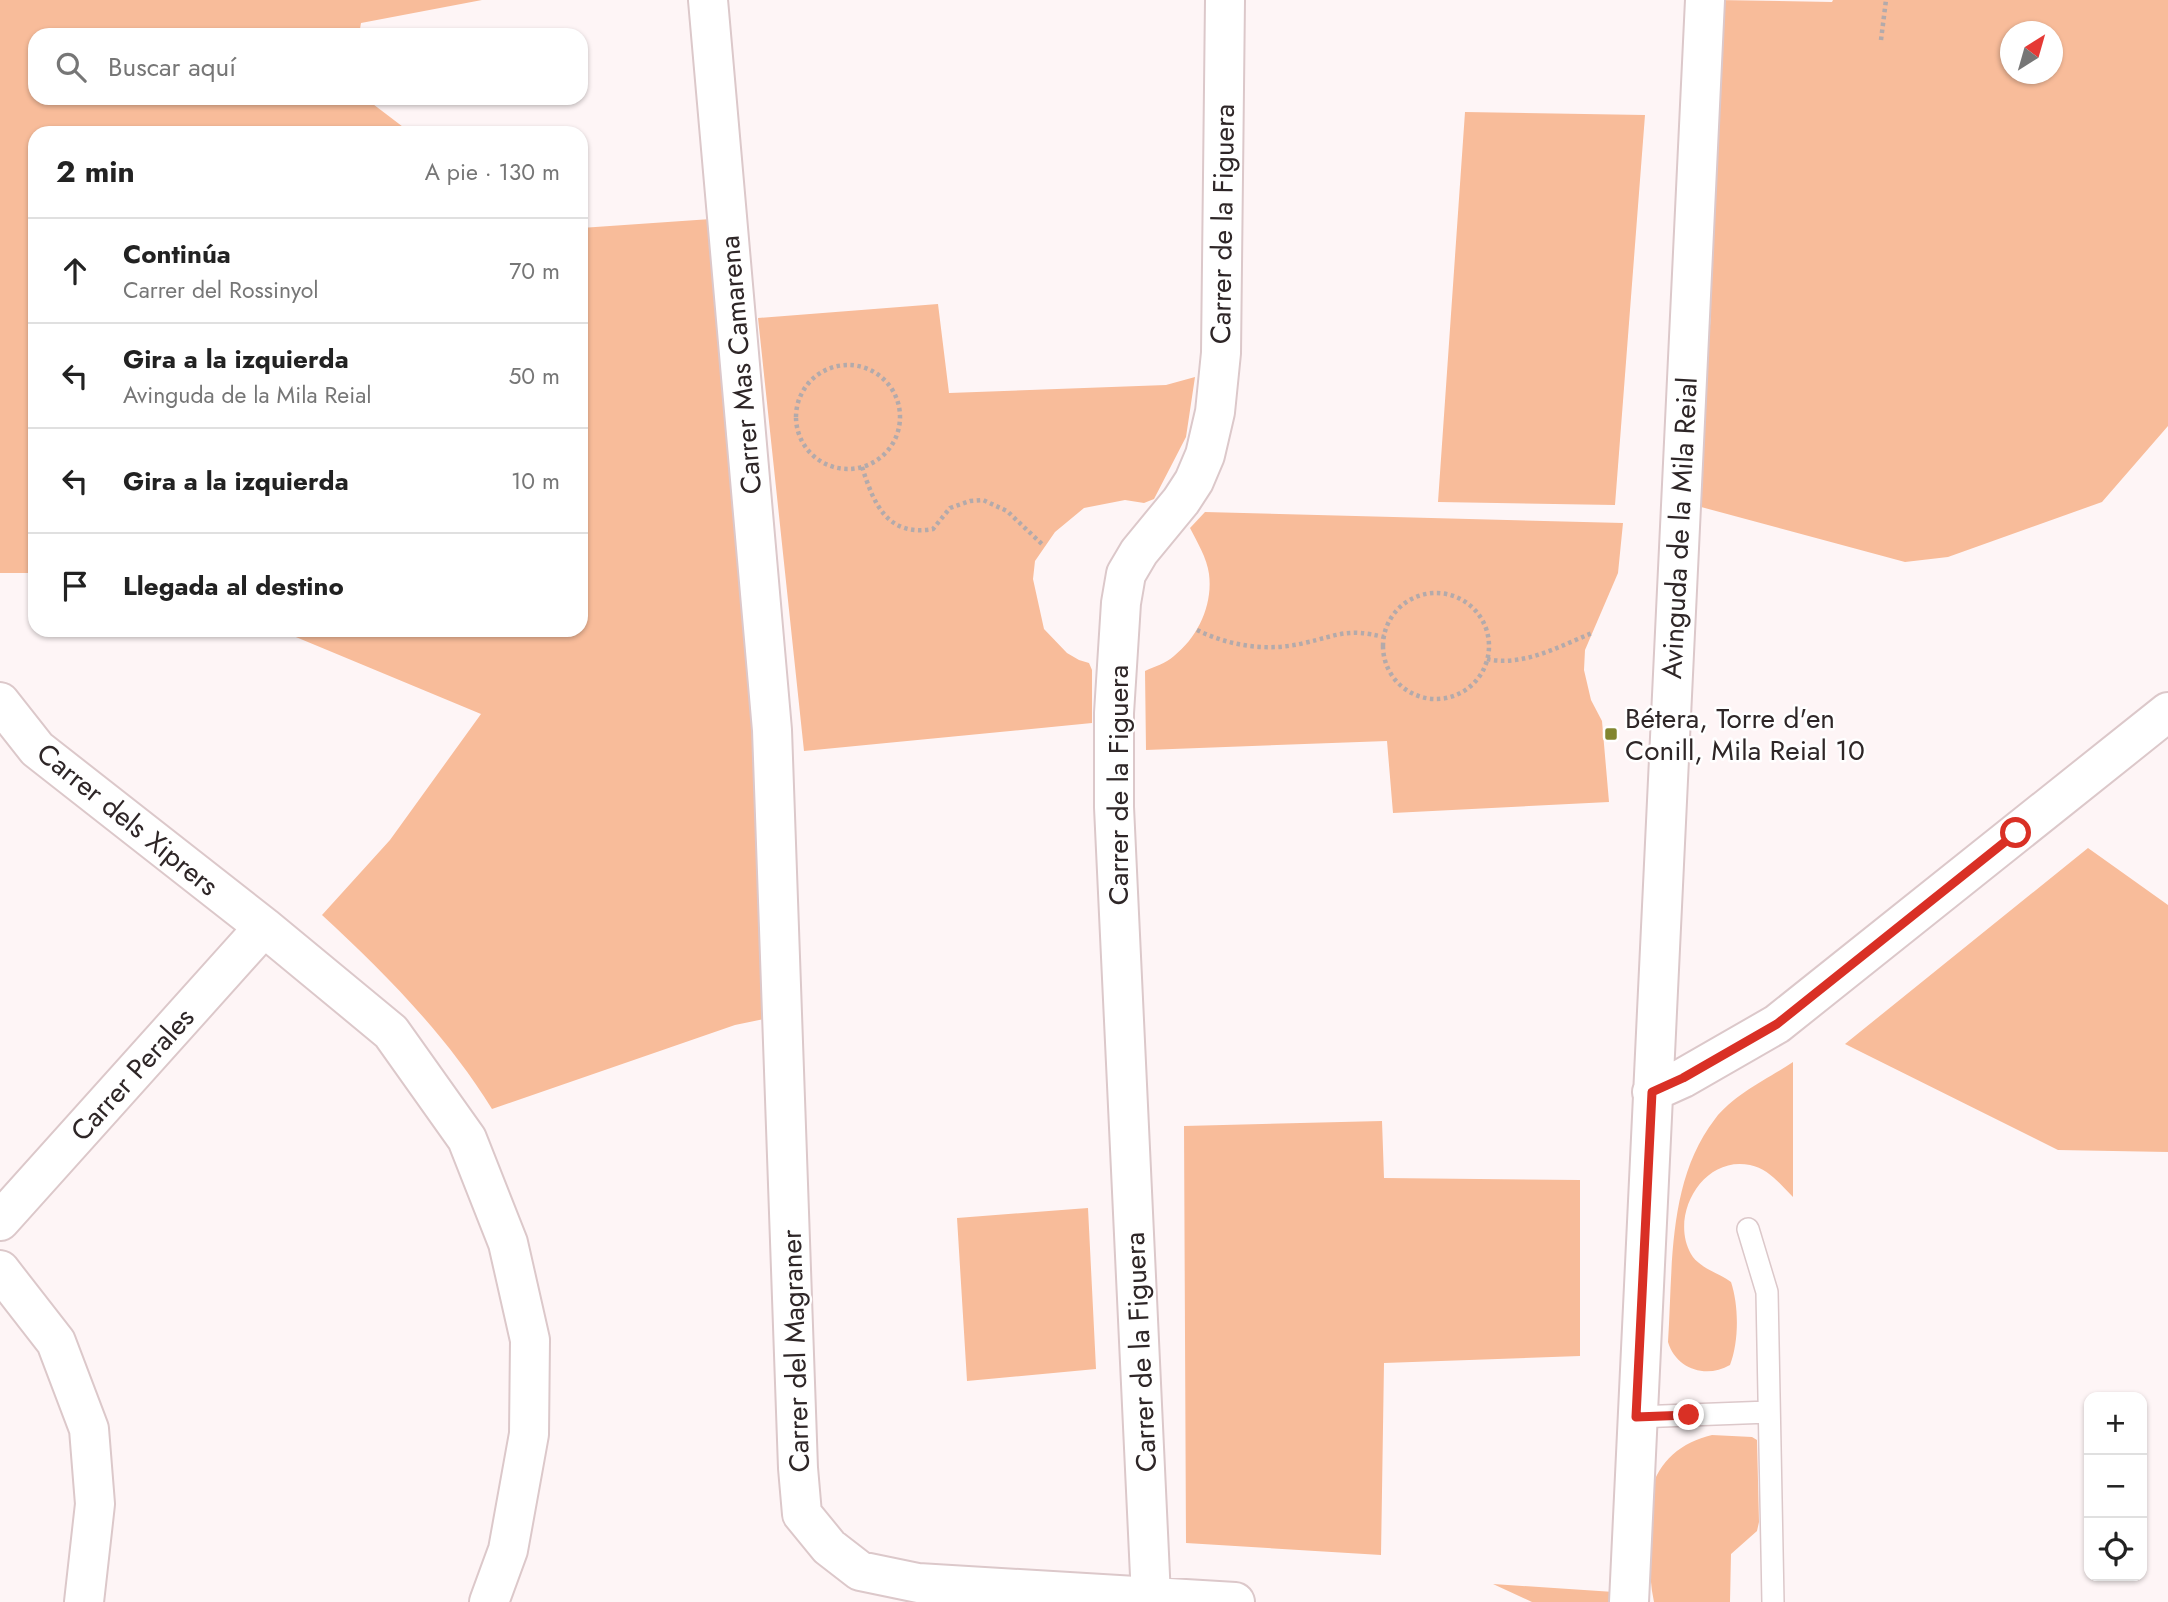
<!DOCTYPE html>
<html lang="es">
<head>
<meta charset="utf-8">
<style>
	:root { --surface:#fff; --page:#f2f2f2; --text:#222; --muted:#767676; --line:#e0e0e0 }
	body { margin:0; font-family:Jost,sans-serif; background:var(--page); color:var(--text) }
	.controls { position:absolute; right:21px; bottom:21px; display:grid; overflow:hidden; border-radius:14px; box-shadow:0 2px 5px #0004 }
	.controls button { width:63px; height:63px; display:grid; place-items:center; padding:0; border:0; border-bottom:2px solid var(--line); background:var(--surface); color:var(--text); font:35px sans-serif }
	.compass { position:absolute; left:2000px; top:21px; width:63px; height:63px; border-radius:50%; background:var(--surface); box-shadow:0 2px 5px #0004; rotate:37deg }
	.stop { position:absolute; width:21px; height:21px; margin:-16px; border:5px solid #d93025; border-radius:50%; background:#fff }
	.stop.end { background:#d93025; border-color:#fff; box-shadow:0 2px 7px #0008 }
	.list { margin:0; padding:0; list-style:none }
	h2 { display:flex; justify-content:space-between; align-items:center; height:91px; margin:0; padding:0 28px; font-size:30px }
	h2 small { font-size:23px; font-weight:400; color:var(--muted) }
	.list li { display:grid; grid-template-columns:46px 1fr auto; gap:21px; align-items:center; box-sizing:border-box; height:105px; padding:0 28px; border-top:2px solid var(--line) }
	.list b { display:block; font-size:26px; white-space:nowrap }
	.list p { margin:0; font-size:23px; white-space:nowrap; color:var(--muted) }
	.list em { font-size:23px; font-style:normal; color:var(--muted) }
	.icon { flex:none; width:38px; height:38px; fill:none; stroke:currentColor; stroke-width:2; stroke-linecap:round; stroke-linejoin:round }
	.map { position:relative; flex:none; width:2168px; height:1602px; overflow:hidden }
	.search { position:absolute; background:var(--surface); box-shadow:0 2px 5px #0004; left:28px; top:28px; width:560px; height:77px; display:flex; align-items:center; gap:18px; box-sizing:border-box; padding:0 24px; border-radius:21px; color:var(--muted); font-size:26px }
	.panel { position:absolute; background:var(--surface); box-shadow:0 2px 5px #0004; left:28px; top:126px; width:560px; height:511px; border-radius:21px }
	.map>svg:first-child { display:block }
	.green { fill:#f8bc9a; fill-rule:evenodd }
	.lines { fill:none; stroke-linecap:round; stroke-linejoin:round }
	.service-casing { stroke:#dcc8ca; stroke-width:24 }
	.minor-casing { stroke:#dcc8ca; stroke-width:42 }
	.path { stroke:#b3aaab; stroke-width:4.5; stroke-dasharray:3.5 3.5; stroke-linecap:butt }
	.service { stroke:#fff; stroke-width:21 }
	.minor { stroke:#fff; stroke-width:38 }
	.route { stroke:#d93025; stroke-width:9 }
	.poi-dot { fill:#828630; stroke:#fff; stroke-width:2.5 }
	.labels { text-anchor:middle; stroke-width:5; stroke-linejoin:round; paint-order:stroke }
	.street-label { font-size:28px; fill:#2e2627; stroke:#fff }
	.poi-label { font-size:28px; fill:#2e2627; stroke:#fff; text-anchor:start }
</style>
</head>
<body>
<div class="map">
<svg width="2168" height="1602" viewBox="0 0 2168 1602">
	<rect width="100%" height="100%" fill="#fef5f6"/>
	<!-- green -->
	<path class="green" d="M 0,0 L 482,0 L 361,23 L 359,35 L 35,35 L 35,98 L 365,98 L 411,133 L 35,133 L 35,573 L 0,573 Z
		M 1717,0 L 1832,2 L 1833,0 L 2168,0 L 2168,426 L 2102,502 L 1948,557 L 1905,562 L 1690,504 L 1704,404 L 1711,313 L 1711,196 ZM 2010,32 L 2052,32 L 2052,74 L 2010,74 Z
		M 1465,112 L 1645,115 L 1615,505 L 1438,502 Z
		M 711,219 L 752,596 L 764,1019 L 735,1025 L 492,1109 C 447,1036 385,973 322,915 L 390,840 L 481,714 L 279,630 L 581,630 L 581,228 Z
		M 938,304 L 949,393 L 1166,385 L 1195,377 L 1186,437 L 1154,499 L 1144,503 L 1125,500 L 1084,508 L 1055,532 L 1035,561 L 1033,579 L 1044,629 L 1067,653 L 1079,660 L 1089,663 L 1092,670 L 1092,723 L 804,751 L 758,318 Z
		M 1205,512 L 1623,523 L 1618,573 L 1585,650 L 1584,670 L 1591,700 L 1602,721 L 1609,802 L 1393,813 L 1387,741 L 1146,750 L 1145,671 C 1155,666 1165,664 1174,656 C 1198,637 1213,605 1209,574 C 1207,558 1197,542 1190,528 Z
		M 2088,848 L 2168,905 L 2168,1152 L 2058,1150 L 1845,1044 Z
		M 1793,1062 L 1793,1197 C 1780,1184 1769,1169 1750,1165 C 1703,1155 1669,1215 1691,1254 C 1699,1268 1719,1273 1731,1282 C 1739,1306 1739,1342 1730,1365 C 1706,1379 1676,1369 1668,1342 C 1673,1268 1667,1181 1715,1119 C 1734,1094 1768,1079 1793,1062 Z
		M 1382,1121 L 1384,1178 L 1580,1180 L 1580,1356 L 1384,1363 L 1381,1555 L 1186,1543 L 1184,1126 Z
		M 1088,1208 L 1096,1369 L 967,1381 L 957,1218 Z
		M 1712,1435 L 1752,1437 L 1757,1440 L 1759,1522 L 1757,1531 L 1731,1554 L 1730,1602 L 1654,1602 C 1649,1580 1650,1558 1650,1536 C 1650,1522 1648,1505 1651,1492 C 1658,1461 1682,1442 1712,1435 Z
		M 1493,1584 L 1614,1592 L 1615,1602 L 1532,1602 Z"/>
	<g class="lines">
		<!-- service casing -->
		<g class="service-casing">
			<path id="service" d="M 1748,1229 L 1767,1292 L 1773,1602
				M 1636,1417 L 1769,1412"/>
		</g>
		<!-- minor casing -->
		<g class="minor-casing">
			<path id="minor" d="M 708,0 L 772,730 L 798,1468 L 802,1514 L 829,1547 L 860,1571 L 918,1583 L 1235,1602
				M 0,702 L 37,749 L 264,927 L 391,1032 L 467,1139 L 508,1243 L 530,1340 L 529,1434 L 508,1550 L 489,1602
				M 1652,1092 L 1683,1078 L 1777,1024 L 2168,712
				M 0,1221 L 264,927
				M 0,1270 L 56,1342 L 89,1429 L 95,1504 L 84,1602
				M 1151,1597 L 1114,807 L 1114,713 L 1121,603 L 1126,574 L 1139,552 L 1181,501 L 1194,481 L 1205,455 L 1215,412 L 1221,353 L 1225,0
				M 1629,1602 L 1705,0"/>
		</g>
		<!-- path -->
		<path class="path" d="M 1881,40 L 1886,0
			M796 417a52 52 0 1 1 104 0a52 52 0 1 1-104 0Z
			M 862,467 C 874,504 887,537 933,529 L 950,508 L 970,501 L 983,500 L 1007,511 L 1044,546
			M1383 646a53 53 0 1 1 106 0a53 53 0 1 1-106 0Z
			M 1197,630 C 1230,646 1267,652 1304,643 C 1340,635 1346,628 1384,637
			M 1487,659 C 1523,667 1560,646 1592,633"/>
		<!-- service -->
		<use href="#service" class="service"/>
		<!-- minor -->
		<use href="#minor" class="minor"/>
	</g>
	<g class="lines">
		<!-- route -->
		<path class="route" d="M 1689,1415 L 1636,1417 L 1652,1092 L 1683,1078 L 1777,1024 L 2016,833"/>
	</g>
	<!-- markers -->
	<rect class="poi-dot" x="1604" y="727" width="14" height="14" rx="3.5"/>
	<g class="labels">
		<!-- street labels -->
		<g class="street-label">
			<text transform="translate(1222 224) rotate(-89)" y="10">Carrer de la Figuera</text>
			<text transform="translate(740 365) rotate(-95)" y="10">Carrer Mas Camarena</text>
			<text transform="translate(1679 528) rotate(-87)" y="10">Avinguda de la Mila Reial</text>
			<text transform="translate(1118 785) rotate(-90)" y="10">Carrer de la Figuera</text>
			<text transform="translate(128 819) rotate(39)" y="10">Carrer dels Xiprers</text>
			<text transform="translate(132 1074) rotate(-48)" y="10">Carrer Perales</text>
			<text transform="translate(795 1351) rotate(-92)" y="10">Carrer del Magraner</text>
			<text transform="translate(1140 1352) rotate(-93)" y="10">Carrer de la Figuera</text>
		</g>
		<!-- poi labels -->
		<g class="poi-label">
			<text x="1625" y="728">Bétera, Torre d'en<tspan x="1625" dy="32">Conill, Mila Reial 10</tspan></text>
		</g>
	</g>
</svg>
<div class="controls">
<button>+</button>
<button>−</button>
<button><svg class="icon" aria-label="locate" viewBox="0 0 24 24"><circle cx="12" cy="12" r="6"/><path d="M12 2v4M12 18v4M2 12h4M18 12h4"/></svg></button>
</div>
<svg class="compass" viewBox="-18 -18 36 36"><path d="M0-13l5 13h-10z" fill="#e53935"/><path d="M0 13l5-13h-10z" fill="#767676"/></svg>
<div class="stop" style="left:2016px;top:833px"></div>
<div class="stop end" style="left:1689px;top:1415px"></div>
<div class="search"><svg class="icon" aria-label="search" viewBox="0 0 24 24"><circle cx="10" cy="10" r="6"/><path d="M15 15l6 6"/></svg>Buscar aquí</div>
<section class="panel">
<h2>2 min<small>A pie · 130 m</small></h2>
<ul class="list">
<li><svg class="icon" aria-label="ahead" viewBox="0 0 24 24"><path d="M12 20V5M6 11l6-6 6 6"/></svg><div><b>Continúa</b><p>Carrer del Rossinyol</p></div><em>70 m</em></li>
<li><svg class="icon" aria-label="left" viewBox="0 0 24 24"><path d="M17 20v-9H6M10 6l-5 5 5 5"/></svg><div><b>Gira a la izquierda</b><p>Avinguda de la Mila Reial</p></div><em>50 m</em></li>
<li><svg class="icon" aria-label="left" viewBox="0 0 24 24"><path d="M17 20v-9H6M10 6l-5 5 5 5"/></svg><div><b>Gira a la izquierda</b></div><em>10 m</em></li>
<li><svg class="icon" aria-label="arrive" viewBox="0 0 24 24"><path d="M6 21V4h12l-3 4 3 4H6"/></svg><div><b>Llegada al destino</b></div></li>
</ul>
</section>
</div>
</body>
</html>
